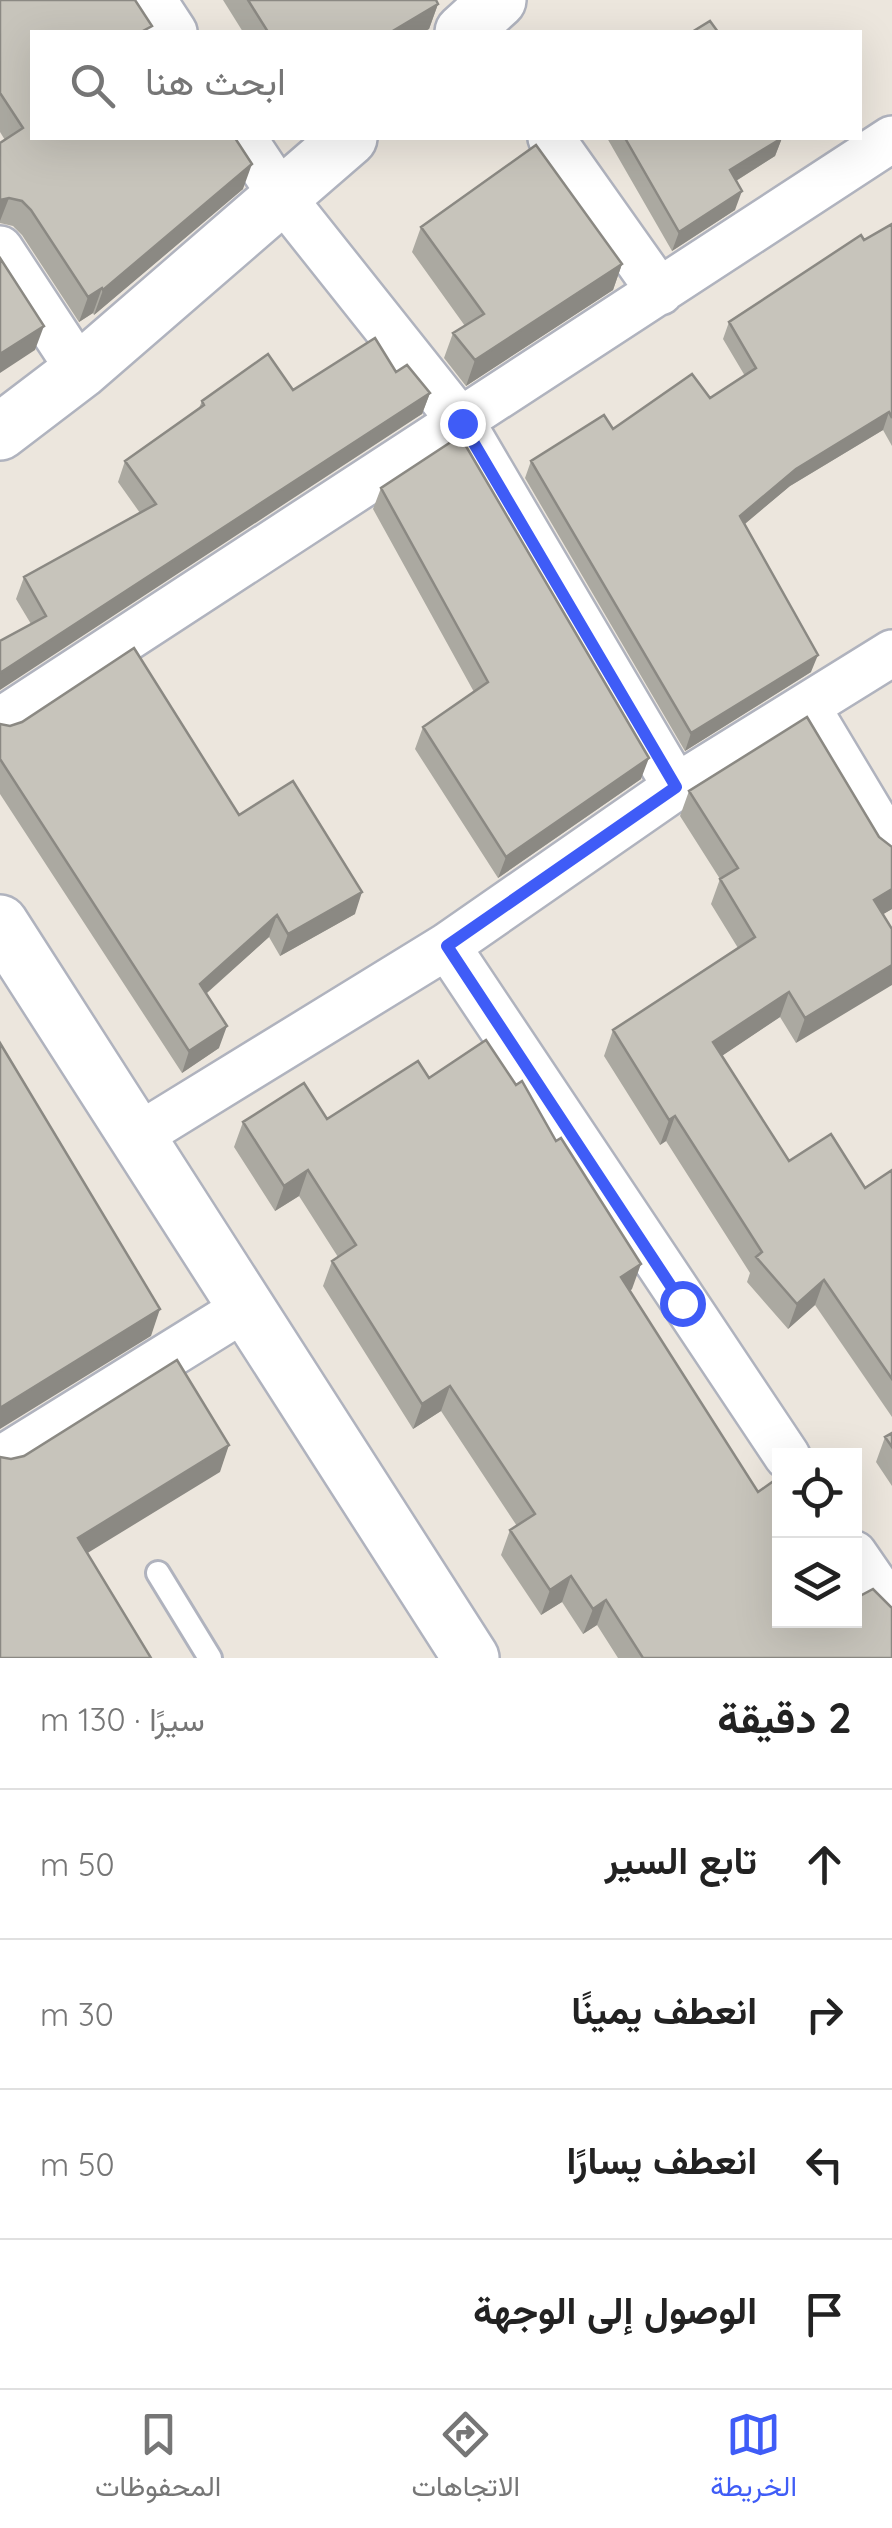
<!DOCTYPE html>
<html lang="ar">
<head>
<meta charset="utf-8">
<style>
	:root { --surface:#fff; --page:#f6f6f6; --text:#222; --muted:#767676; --line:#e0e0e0; --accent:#3f5cf7 }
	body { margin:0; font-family:Quicksand,Vazirmatn,sans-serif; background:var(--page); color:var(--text); direction:rtl }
	.controls { position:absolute; right:30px; bottom:30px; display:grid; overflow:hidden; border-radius:0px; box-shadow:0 10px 40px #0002 }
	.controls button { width:90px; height:90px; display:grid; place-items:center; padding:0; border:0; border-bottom:2px solid var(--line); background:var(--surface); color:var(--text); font:50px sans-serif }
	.stop { position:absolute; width:30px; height:30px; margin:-22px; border:8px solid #3f5cf7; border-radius:50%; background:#fff }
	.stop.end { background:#3f5cf7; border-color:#fff; box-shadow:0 2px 10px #0008 }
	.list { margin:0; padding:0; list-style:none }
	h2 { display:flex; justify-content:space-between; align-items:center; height:130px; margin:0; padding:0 40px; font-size:42px }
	h2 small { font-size:32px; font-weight:400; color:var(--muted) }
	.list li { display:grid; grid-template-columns:65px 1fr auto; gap:30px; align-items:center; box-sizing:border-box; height:150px; padding:0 40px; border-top:2px solid var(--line) }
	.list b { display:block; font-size:38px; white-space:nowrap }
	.list em { font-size:32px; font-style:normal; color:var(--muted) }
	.icon { flex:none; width:55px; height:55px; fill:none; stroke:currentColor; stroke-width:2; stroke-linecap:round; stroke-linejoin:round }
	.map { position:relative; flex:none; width:892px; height:1658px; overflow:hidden; direction:ltr }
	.search { position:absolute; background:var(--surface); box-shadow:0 10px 40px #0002; left:30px; right:30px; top:30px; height:110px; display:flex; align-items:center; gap:25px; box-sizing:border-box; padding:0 35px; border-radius:0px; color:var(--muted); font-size:38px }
	.sheet { height:730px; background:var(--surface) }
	nav { display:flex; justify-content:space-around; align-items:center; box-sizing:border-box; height:140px; border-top:2px solid var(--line); background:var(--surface); font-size:28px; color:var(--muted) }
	nav a { display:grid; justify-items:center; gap:5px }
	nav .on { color:var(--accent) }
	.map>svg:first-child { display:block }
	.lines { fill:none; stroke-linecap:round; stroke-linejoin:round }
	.service-casing { stroke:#b0b3be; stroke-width:28 }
	.minor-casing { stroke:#b0b3be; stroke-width:50 }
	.secondary-casing { stroke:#b0b3be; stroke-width:60 }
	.service { stroke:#fff; stroke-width:22 }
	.minor { stroke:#fff; stroke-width:45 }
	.secondary { stroke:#fff; stroke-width:55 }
	.wall { fill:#aba9a1 }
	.shaded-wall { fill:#8b8983 }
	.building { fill:#c7c4bb; stroke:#8b8983; stroke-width:2.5 }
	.route { stroke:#3f5cf7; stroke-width:12 }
</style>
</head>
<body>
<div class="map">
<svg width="892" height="1658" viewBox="0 0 892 1658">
	<rect width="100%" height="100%" fill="#ece6dd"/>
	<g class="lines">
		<!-- service casing -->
		<g class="service-casing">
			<path id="service" d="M 158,1573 L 210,1658"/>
		</g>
		<!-- minor casing -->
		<g class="minor-casing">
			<path id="minor" d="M 153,0 L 174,32
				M 243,138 L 283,198 L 462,423 L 676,787
				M 551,138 L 660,292
				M 0,249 L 80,371
				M 807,707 L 892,849
				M 0,721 L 892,139
				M 447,946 L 787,1456
				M 138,1136 L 447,946 L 676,787 L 892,653
				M 0,1460 L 245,1308
				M 854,1554 L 892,1609"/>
		</g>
		<!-- secondary casing -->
		<g class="secondary-casing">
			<path id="secondary" d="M 463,32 L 498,0
				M 0,432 L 80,371 L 349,138
				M 0,923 L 471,1658"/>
		</g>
		<!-- service -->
		<use href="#service" class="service"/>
		<!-- minor -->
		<use href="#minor" class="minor"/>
		<!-- secondary -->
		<use href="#secondary" class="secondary"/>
	</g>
	<!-- wall -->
	<path class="wall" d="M 0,0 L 32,32 L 243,189 L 94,315 L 93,313 L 79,322 L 22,235 L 13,226 L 0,223 L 0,143 L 5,140 L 0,132 Z
		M 223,0 L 436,0 L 438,4 L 429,29 L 423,32 L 243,32 Z
		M 607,138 L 782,138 L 775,156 L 736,181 L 735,210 L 672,251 Z
		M 892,224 L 892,446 L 883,430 L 790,486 L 744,524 L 811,672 L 685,751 L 525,478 L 531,461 L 613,429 L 710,398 L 745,376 L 723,339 L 729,322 Z
		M 421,227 L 622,264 L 613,290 L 466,386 L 444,358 L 453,333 L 465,326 L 412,252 Z
		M 396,372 L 430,393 L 422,414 L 31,624 L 16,599 L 24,577 L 140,513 L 118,482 L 125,461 L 199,408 L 202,401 L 293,390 Z
		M 381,488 L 641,779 L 498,878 L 415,749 L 423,727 L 474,692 L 373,509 Z
		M 0,724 L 239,815 L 355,914 L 280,956 L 269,937 L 206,994 L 219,1048 L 182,1073 L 0,794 Z
		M 689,791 L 879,837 L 892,847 L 892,909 L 883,914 L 796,1043 L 780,1017 L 721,1056 L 789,1161 L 865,1188 L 892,1170 L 892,1417 L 815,1305 L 788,1329 L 747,1282 L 750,1273 L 666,1141 L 660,1145 L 604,1056 L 613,1030 L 738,948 L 711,904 L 720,879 L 680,816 Z
		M 429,1078 L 632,1289 L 630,1291 L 758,1492 L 892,1658 L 618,1658 L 597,1625 L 583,1634 L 562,1602 L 541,1615 L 501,1555 L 510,1530 L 517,1526 L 441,1411 L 413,1429 L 323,1286 L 332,1261 L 338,1257 L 299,1196 L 275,1211 L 234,1147 L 243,1122 L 327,1119 Z
		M 892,1433 L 892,1486 L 876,1462 L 885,1437 Z"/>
	<!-- shaded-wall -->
	<path class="shaded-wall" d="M 438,4 L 429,29 L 423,32 L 391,32 Z
		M 782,138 L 775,156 L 723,189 L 730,170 Z
		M 252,164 L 243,189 L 94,315 L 103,290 Z
		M 742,191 L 735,210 L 672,251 L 679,232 Z
		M 9,198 L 0,221 L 0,200 Z
		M 622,264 L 613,290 L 466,386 L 475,360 Z
		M 102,288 L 93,313 L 79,322 L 88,297 Z
		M 44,326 L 35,350 L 0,373 L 0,354 Z
		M 430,393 L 422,414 L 0,690 L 0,673 Z
		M 889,412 L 883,430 L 790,486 L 733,534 L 740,516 L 796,469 Z
		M 818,655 L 811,672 L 685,751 L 691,733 Z
		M 649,758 L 641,779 L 498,878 L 506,857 Z
		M 892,889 L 892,909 L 865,925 L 874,900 Z
		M 362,892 L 355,914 L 280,956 L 288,934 Z
		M 277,915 L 269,937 L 192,1006 L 200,984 Z
		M 892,965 L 892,985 L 796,1043 L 805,1018 Z
		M 789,992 L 780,1017 L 704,1068 L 713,1042 Z
		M 227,1026 L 219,1048 L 182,1073 L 189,1051 Z
		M 675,1116 L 666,1141 L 660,1145 L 669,1120 Z
		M 308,1170 L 299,1196 L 275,1211 L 284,1186 Z
		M 641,1264 L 632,1289 L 612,1302 L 621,1277 Z
		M 824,1280 L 815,1305 L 788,1329 L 797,1304 Z
		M 160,1309 L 151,1336 L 0,1429 L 0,1408 Z
		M 450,1386 L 441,1411 L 413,1429 L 422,1404 Z
		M 229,1445 L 220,1472 L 68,1565 L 78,1538 Z
		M 571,1576 L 562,1602 L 541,1615 L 550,1590 Z
		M 606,1600 L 597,1625 L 583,1634 L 593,1609 Z"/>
	<!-- building -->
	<path class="building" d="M 0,0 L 135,0 L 152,26 L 141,32 L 32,32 L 32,138 L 235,138 L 252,164 L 103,290 L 102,288 L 88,297 L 31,210 L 22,201 L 9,198 L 0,200 L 0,143 L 23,128 L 0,93 Z
		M 248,0 L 436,0 L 438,4 L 391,32 L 268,32 Z
		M 710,21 L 718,32 L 692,32 Z
		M 625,138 L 782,138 L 730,170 L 742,191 L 679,232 Z
		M 536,145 L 622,264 L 475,360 L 453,333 L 484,314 L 421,227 Z
		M 892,224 L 892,418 L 889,412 L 796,469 L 740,516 L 818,655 L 691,733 L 531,461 L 604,415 L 613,429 L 692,374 L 710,398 L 756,368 L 729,322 L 861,235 L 864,240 Z
		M 0,258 L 44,326 L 0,354 Z
		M 375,338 L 396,372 L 407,365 L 430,393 L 0,673 L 0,641 L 46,616 L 24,577 L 156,504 L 125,461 L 204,405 L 202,401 L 268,354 L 293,390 Z
		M 460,436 L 649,758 L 506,857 L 423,727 L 488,682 L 381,488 Z
		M 134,648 L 239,815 L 293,781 L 362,892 L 288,934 L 277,915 L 200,984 L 227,1026 L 189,1051 L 0,759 L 0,724 L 10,726 L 22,722 Z
		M 807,717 L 879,837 L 892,847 L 892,889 L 874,900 L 892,929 L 892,965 L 805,1018 L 789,992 L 713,1042 L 789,1161 L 831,1134 L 865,1188 L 892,1170 L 892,1379 L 824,1280 L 797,1304 L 756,1257 L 762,1252 L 675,1116 L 669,1120 L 613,1030 L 755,937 L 720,879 L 738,868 L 689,791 Z
		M 486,1040 L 516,1085 L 522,1081 L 556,1141 L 561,1138 L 641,1264 L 621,1277 L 758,1492 L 775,1480 L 780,1486 L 780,1620 L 854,1620 L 854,1595 L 856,1598 L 873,1589 L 892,1608 L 892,1658 L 643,1658 L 606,1600 L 593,1609 L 571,1576 L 550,1590 L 510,1530 L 535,1514 L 450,1386 L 422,1404 L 332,1261 L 356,1245 L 308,1170 L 284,1186 L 243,1122 L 304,1083 L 327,1119 L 418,1061 L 429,1078 Z
		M 0,1043 L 160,1309 L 0,1408 Z
		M 177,1360 L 229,1445 L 78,1538 L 151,1658 L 0,1658 L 0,1457 L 11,1459 L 24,1456 Z
		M 892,1433 L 892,1447 L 885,1437 Z"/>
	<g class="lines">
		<!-- route -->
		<path class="route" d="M 462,423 L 676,787 L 447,946 L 682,1303"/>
	</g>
</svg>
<div class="controls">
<button><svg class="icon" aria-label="locate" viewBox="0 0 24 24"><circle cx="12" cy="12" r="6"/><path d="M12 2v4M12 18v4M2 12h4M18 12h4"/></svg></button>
<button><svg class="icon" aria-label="layers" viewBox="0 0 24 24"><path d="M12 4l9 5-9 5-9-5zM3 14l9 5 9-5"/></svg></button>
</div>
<div class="stop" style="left:682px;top:1303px"></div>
<div class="stop end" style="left:462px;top:423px"></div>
<div class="search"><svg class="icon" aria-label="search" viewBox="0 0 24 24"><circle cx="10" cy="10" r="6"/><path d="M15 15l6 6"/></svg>ابحث هنا</div>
</div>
<section class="sheet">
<h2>2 دقيقة<small>سيرًا · 130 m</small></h2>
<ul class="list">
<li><svg class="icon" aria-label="ahead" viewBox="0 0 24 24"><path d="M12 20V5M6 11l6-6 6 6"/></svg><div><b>تابع السير</b></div><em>50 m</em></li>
<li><svg class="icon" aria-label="right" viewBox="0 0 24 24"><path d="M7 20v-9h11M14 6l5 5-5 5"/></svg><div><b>انعطف يمينًا</b></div><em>30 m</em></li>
<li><svg class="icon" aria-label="left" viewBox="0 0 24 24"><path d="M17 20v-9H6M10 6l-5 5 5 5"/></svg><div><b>انعطف يسارًا</b></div><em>50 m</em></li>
<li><svg class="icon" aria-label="arrive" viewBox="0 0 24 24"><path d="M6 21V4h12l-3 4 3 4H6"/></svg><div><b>الوصول إلى الوجهة</b></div></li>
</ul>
</section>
<nav>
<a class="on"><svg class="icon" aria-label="map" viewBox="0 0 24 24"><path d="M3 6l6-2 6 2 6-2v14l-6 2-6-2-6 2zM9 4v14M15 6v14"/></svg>الخريطة</a>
<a><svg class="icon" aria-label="directions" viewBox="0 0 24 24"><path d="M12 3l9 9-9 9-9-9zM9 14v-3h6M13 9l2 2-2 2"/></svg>الاتجاهات</a>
<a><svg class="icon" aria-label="saved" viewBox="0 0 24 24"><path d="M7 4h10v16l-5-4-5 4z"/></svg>المحفوظات</a>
</nav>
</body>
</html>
